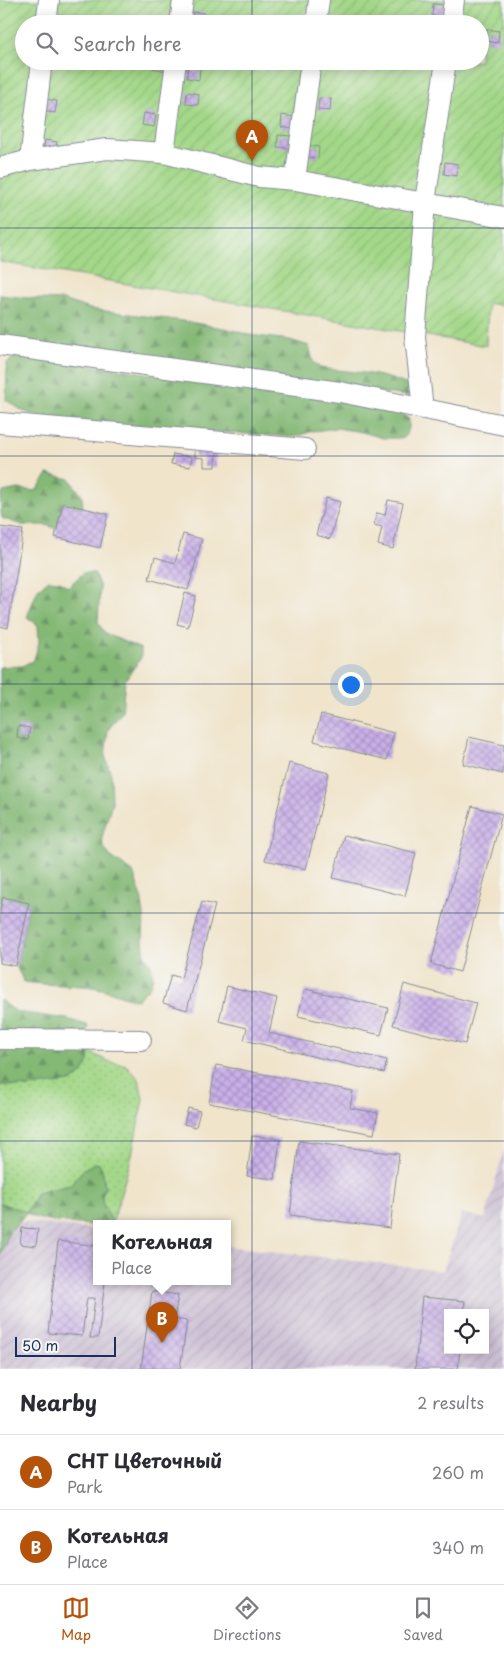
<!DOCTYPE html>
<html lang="en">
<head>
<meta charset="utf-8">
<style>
	:root { --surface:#fff; --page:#f7f7f7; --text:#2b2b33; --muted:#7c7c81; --line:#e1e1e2; --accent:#b45309 }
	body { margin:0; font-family:"Playpen Sans",sans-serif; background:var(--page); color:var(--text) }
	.controls { position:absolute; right:15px; bottom:15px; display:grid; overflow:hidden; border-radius:0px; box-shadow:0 2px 12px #0003 }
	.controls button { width:45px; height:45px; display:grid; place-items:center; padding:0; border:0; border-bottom:1px solid var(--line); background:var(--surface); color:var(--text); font:25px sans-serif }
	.scale { position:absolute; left:15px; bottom:12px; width:101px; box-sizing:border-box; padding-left:5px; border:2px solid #1b2f5e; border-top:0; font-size:14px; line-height:18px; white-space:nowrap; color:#1b2f5e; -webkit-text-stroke:4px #f6f6f2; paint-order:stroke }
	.you { position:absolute; left:350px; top:684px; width:18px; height:18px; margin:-12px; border:4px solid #fff; border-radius:50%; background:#1a73e8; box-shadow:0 0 0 8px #1a73e833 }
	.badge { display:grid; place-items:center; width:32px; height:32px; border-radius:50%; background:var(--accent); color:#fff; font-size:16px; font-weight:700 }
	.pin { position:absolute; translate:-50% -41px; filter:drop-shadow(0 1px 2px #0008) }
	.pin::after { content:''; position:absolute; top:26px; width:18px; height:15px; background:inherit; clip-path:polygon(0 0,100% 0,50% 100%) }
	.popup { position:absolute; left:93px; top:1220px; width:138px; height:65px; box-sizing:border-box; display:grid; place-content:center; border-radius:0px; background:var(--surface); filter:drop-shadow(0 1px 4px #0005); font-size:16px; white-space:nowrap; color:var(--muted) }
	.popup b { font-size:19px; color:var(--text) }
	.popup::after { content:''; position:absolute; left:50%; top:100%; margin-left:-10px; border:10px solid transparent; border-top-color:var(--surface) }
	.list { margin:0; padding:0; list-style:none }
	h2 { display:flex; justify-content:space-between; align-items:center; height:65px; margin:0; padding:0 20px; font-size:21px }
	h2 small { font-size:16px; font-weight:400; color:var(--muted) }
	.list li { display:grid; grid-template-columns:32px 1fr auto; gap:15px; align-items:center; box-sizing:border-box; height:75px; padding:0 20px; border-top:1px solid var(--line) }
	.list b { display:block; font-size:19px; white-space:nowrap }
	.list p { margin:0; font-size:16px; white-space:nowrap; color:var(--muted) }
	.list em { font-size:16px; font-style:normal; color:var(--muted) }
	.icon { flex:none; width:28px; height:28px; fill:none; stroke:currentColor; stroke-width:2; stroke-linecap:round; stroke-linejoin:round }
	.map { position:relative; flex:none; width:504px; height:1369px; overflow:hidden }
	.search { position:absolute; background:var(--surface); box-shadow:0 2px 12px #0003; left:15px; right:15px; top:15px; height:55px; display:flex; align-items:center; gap:12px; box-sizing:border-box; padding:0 18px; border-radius:28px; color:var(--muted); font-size:19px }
	.sheet { height:215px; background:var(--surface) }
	nav { display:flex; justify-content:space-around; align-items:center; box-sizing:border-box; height:70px; border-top:1px solid var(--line); background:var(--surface); font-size:14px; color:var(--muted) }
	nav a { display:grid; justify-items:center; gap:2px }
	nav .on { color:var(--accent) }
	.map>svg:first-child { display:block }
	.industrial { fill:url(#industrial-furrows); fill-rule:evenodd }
	.grass { fill:url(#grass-dots); stroke:#608474 }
	.forest { fill:url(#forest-firs); stroke:#4f746a }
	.garden { fill:url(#garden-furrows); stroke:#608474; fill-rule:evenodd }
	.building { fill:url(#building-cross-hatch) }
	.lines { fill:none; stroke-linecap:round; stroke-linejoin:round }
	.minor-casing { stroke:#868a94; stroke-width:22 }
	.minor { stroke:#fff; stroke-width:20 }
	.grid { fill:none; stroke:#1b2f5e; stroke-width:1; stroke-opacity:0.55 }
</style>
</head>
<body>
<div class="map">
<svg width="504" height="1369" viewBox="0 0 504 1369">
	<defs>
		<pattern id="industrial-furrows" width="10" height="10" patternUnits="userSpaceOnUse" patternTransform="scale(1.25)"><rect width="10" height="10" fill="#ccbfd4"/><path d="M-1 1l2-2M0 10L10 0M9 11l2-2" fill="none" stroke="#afa4b8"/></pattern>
		<pattern id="grass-dots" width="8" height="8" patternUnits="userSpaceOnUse" patternTransform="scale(1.25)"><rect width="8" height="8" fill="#a4d889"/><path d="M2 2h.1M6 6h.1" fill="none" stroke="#8dba79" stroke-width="1.8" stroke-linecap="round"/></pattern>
		<pattern id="forest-firs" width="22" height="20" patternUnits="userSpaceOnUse" patternTransform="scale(1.25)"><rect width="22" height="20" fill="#83b875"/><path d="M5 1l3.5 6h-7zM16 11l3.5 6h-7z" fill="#6a9663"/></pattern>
		<pattern id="garden-furrows" width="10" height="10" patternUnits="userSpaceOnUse" patternTransform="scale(1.25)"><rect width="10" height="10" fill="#a4d889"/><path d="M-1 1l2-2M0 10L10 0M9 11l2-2" fill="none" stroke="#8dba79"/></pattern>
		<pattern id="building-cross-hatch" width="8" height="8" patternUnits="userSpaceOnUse" patternTransform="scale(1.25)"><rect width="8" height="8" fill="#cab0e8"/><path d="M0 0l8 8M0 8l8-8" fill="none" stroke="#a390bf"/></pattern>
	</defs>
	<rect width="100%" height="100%" fill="#f6f6f2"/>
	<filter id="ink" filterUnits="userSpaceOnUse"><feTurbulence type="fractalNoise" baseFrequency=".02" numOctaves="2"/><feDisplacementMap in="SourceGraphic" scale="10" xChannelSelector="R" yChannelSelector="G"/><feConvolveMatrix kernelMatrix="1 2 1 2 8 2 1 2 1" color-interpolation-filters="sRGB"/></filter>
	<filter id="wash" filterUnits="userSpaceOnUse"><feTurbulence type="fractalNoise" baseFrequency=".0096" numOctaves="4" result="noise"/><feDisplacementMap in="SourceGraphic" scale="20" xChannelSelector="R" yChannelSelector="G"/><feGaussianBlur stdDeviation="1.12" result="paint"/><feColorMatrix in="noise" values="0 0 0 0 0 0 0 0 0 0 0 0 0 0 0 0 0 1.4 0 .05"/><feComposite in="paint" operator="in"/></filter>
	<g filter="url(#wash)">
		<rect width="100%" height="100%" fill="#f0e4cb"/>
		<!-- industrial -->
		<path class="industrial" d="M 504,1149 L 504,1369 L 0,1369 L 0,1219 L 97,1230 L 97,1282 L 227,1282 L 227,1246 L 443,1271 L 462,1213 L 485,1219 ZM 448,1313 L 485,1313 L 485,1350 L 448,1350 Z"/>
		<!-- grass -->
		<path class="grass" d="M 89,1052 L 110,1062 L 126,1065 L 139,1079 L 143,1099 L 131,1159 L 112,1224 C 107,1209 97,1205 105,1187 C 103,1180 104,1169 99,1164 L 95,1163 L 84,1169 L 70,1185 L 37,1193 L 27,1213 L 0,1203 L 0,1085 L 29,1087 L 89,1061 Z"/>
		<!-- forest -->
		<path class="forest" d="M 0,295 L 38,299 L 63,300 L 90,309 L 183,321 L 229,329 L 249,335 L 290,340 L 309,346 L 313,361 L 320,368 C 349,372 382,372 409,386 L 409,391 L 407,396 L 0,342 Z
			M 19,355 L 343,401 L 397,411 L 409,419 L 409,428 L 404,438 L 383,438 L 362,432 L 337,428 L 313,431 L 294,437 L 51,421 L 23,411 L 6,400 L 7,363 Z
			M 48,474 L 70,479 L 82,496 L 83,508 L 63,504 L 57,529 L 46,525 L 22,525 L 2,518 C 0,510 0,498 3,492 L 18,489 L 36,491 Z
			M 83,573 L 94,573 L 100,587 L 98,622 L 104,633 L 141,649 L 141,658 L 125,680 L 122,712 L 108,730 L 105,756 L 111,774 L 112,803 L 102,837 L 103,846 L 110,856 L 133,872 L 141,895 L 144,915 L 143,941 L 145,956 L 151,965 L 153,978 L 149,988 L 137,1000 C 119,996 103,987 83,986 C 63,985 44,985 24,982 L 16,966 L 29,903 L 3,897 L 0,910 L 0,667 L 22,666 L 34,660 L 39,642 L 38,625 L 27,617 L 38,589 L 49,580 L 60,581 L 68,587 Z
			M 0,1000 L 17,1012 L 67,1019 L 87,1025 L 88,1028 L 86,1032 L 0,1034 Z
			M 0,1046 L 86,1046 L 89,1052 L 89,1061 L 82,1074 L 70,1082 L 29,1087 L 0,1085 Z
			M 95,1163 L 99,1164 C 104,1169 103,1180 105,1187 C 97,1206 108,1208 112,1224 L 97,1224 L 97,1226 C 81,1223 36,1223 27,1213 L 10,1231 L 0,1256 L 0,1203 L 27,1212 L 37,1193 L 70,1185 L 84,1169 Z"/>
		<!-- garden -->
		<path class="garden" d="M 0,0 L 504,0 L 504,306 L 488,303 L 486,346 L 0,262 ZM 24,24 L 480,24 L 480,61 L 24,61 Z"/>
		<g id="blocks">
			<!-- building -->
			<path class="building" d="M 433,4 L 446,5 L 444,17 L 432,16 Z
				M 192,12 L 204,13 L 203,24 L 191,24 Z
				M 487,29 L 499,31 L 498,43 L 486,41 Z
				M 155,61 L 167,61 L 166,71 L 153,68 Z
				M 188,66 L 200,67 L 199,80 L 187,78 Z
				M 187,92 L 199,94 L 198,105 L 186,104 Z
				M 319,98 L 331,99 L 330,111 L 318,110 Z
				M 44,99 L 57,101 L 55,113 L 42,111 Z
				M 144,113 L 156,115 L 154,127 L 142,125 Z
				M 282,115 L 294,117 L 293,129 L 281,127 Z
				M 278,135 L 291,136 L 289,148 L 277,147 Z
				M 45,140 L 57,142 L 55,154 L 43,151 Z
				M 307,145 L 319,147 L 318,158 L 306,157 Z
				M 445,162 L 458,164 L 457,176 L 444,174 Z
				M 195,446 L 217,448 L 216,467 L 204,467 L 204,458 L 195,457 Z
				M 173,454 L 192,457 L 190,467 L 171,464 Z
				M 326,498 L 340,502 L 330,539 L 316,535 Z
				M 388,500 L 403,503 L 393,549 L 378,545 L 382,527 L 374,525 L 377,513 L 385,515 Z
				M 63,503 L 108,514 L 100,548 L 55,537 Z
				M 0,527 L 23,530 L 8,628 L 0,626 Z
				M 183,534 L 202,539 L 188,590 L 149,579 L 155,557 L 175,563 Z
				M 185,593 L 196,596 L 188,627 L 177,624 Z
				M 321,714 L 394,733 L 387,760 L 314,741 Z
				M 18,726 L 30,728 L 28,740 L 17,738 Z
				M 469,737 L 504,745 L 503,774 L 463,764 Z
				M 289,763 L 329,773 L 306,869 L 265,860 Z
				M 472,806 L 502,814 L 460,972 L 431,964 Z
				M 344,835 L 416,853 L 405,896 L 333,878 Z
				M 3,897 L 29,903 L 16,966 L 0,963 L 0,910 Z
				M 202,902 L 215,905 L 187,1010 L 163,1003 L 171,975 L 181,978 Z
				M 404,984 L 476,1003 L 465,1044 L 393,1025 Z
				M 227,986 L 277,998 L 269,1033 L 387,1060 L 384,1073 L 244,1040 L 247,1028 L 219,1021 Z
				M 305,989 L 388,1008 L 381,1035 L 298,1016 Z
				M 216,1065 L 353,1091 L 350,1108 L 378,1113 L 374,1134 L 209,1103 Z
				M 188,1108 L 200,1111 L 196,1127 L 184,1124 Z
				M 252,1136 L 280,1139 L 275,1179 L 247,1176 Z
				M 299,1141 L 399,1154 L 390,1228 L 290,1215 Z
				M 22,1228 L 38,1229 L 36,1246 L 20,1244 Z
				M 58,1241 L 97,1246 L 97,1282 L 105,1282 L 98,1338 L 90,1338 L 95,1298 L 87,1298 L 82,1336 L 48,1333 Z
				M 152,1291 L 178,1295 L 174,1319 L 187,1321 L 180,1369 L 141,1369 Z
				M 422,1297 L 465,1301 L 464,1313 L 448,1313 L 448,1350 L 460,1350 L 458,1369 L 415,1369 Z"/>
		</g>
	</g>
	<g filter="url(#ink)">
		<use href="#blocks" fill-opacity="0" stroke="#868a94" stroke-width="1"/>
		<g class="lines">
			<!-- minor casing -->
			<g class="minor-casing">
				<path id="minor" d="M 46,24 L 49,0
					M 180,24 L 183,0
					M 316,24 L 319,0
					M 451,24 L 454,0
					M 164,153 L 176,61
					M 30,160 L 107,149 L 164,153 L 259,177 L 295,180 L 504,217
					M 0,168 L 30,160 L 42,61
					M 295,180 L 311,61
					M 0,345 L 340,392 L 504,425
					M 423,409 L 415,337 L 425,202 L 446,61
					M 0,423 L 305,449
					M 0,1039 L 141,1040"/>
			</g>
			<!-- minor -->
			<use href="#minor" class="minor"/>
		</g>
	</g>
	<!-- grid -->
	<path class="grid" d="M 252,0 L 252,24M 252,61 L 252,1369M 0,228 L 504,228M 0,456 L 504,456M 0,684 L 504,684M 0,913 L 504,913M 0,1141 L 504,1141"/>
</svg>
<div class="controls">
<button><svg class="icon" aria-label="locate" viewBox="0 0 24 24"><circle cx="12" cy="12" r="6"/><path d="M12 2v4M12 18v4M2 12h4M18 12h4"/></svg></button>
</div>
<div class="scale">50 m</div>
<div class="you"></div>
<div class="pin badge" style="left:252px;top:161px">A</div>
<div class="pin badge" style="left:162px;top:1343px">B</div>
<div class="popup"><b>Котельная</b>Place</div>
<div class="search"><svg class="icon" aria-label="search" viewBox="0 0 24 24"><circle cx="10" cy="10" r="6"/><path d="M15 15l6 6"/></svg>Search here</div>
</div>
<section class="sheet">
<h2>Nearby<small>2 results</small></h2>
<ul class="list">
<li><span class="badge">A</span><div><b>СНТ Цветочный</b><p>Park</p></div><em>260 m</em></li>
<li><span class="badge">B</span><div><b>Котельная</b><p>Place</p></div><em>340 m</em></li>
</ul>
</section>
<nav>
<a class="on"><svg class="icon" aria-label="map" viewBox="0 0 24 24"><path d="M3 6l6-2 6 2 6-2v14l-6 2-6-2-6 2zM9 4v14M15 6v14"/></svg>Map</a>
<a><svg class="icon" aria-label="directions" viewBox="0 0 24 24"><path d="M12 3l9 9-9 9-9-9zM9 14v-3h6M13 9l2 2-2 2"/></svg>Directions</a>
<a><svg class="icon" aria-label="saved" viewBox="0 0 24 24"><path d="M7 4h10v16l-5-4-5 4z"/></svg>Saved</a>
</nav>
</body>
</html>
